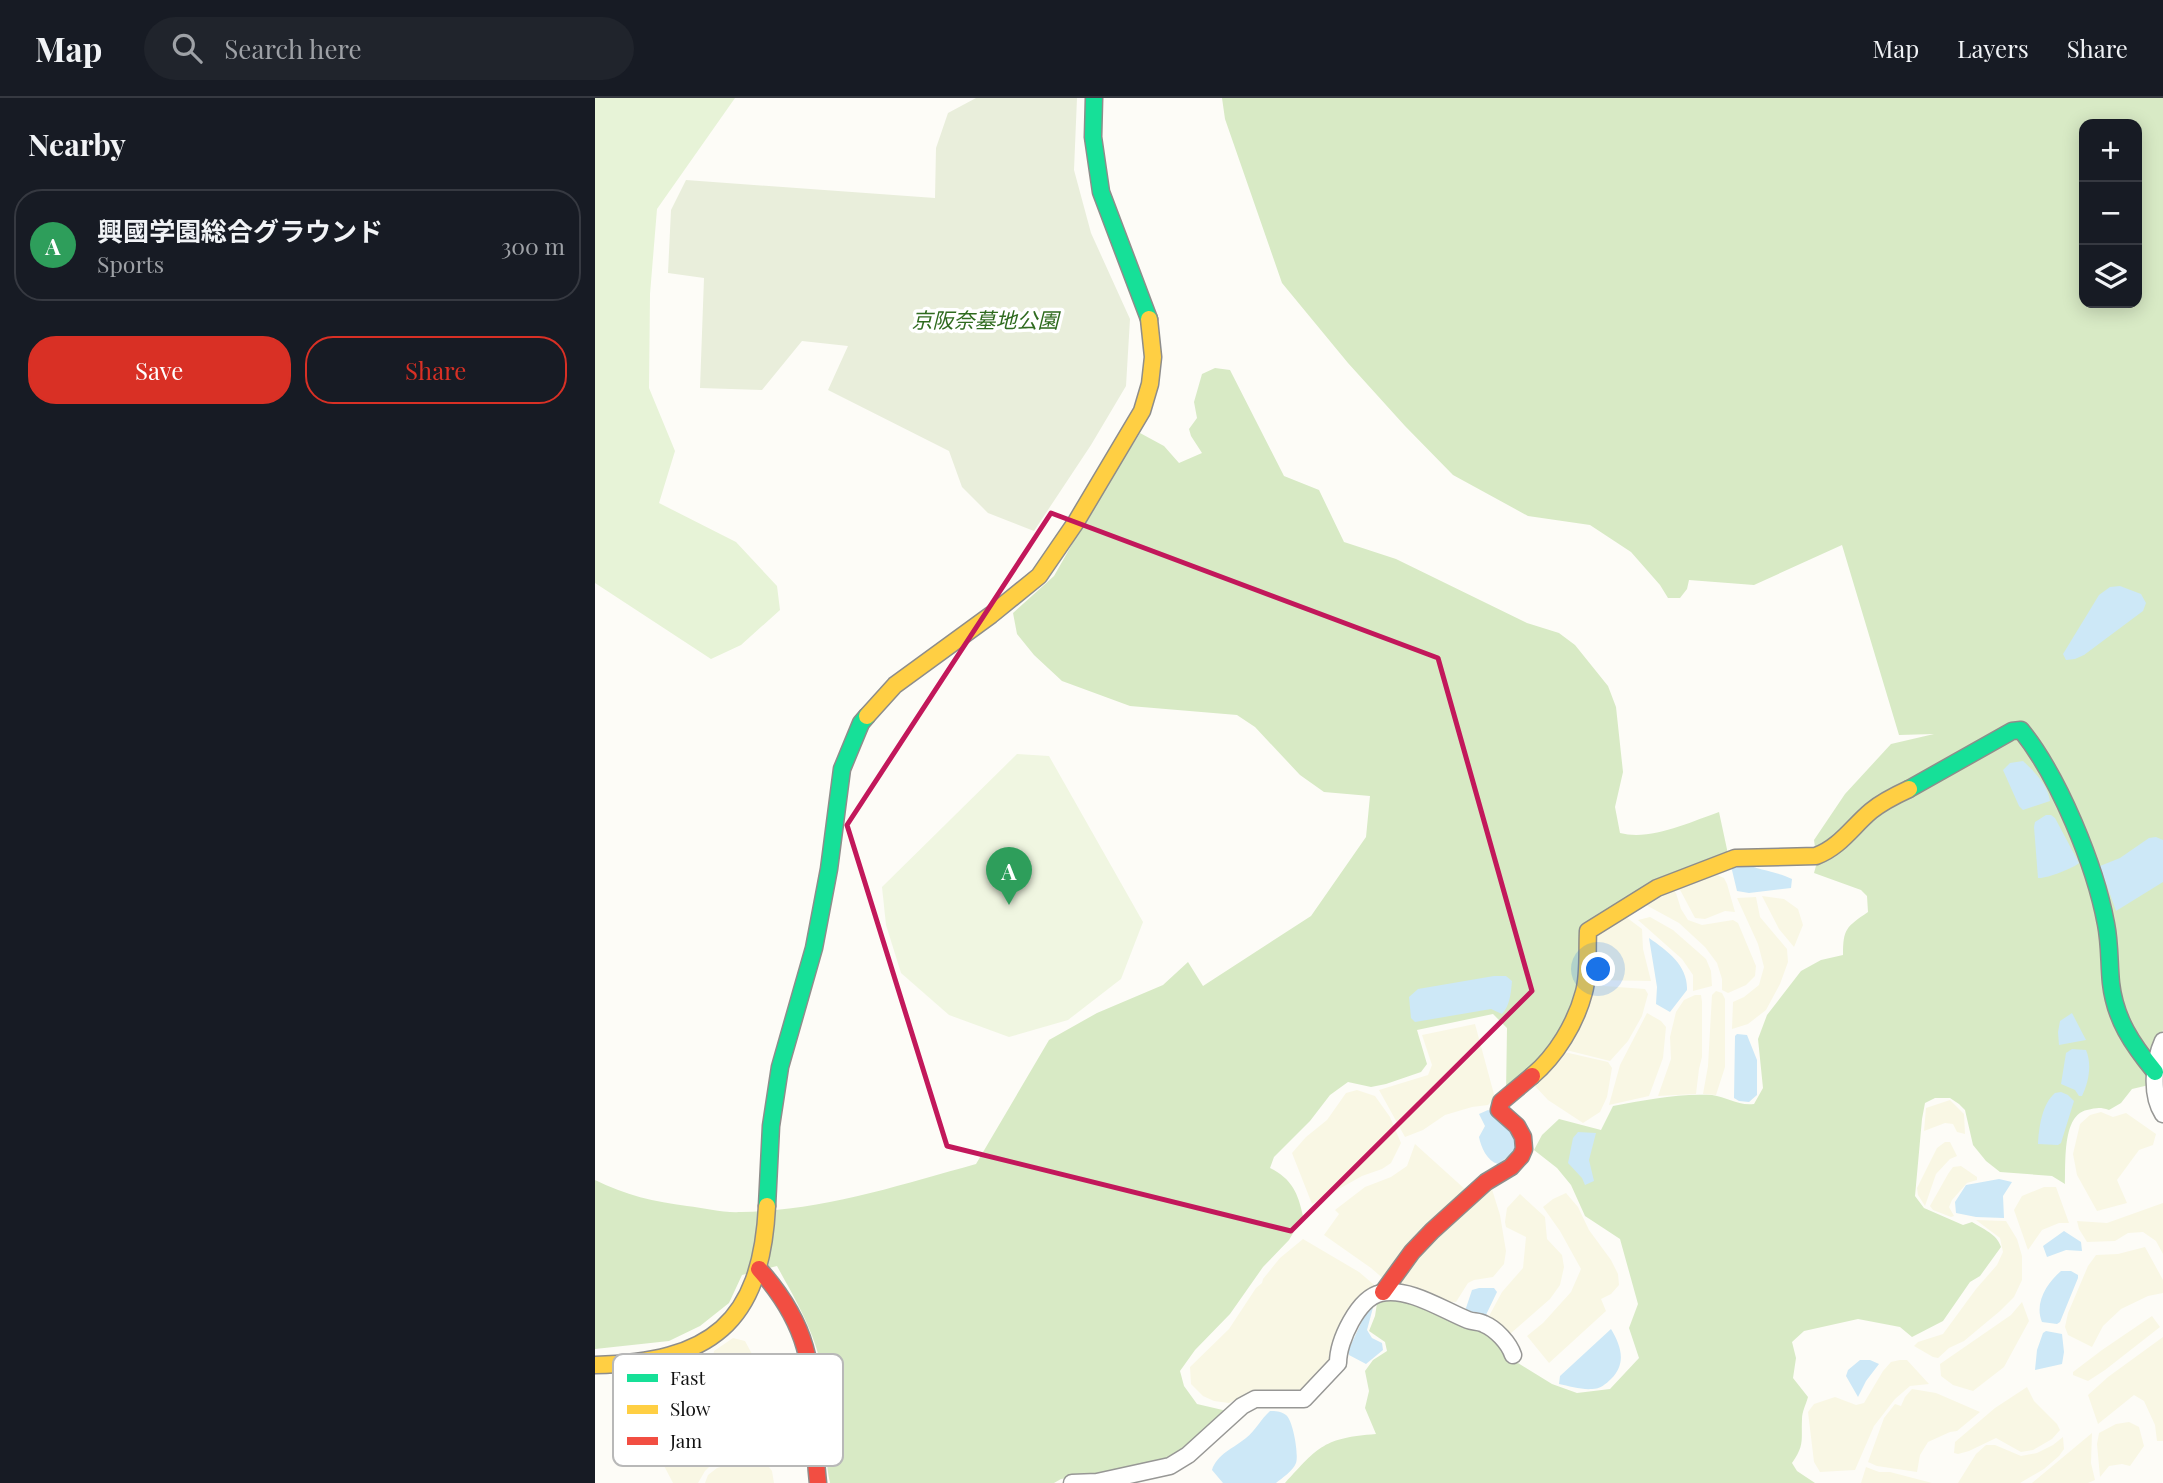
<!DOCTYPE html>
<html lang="en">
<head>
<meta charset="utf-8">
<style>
	:root { --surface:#171b24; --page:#20242c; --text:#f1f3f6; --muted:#9ea1a6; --line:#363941; --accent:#d93025 }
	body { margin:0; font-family:"Playfair Display","Noto Sans JP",serif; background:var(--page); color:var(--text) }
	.controls { position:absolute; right:21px; top:21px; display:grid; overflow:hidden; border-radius:14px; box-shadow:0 4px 18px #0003 }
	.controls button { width:63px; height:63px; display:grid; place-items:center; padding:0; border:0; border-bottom:2px solid var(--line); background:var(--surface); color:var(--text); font:35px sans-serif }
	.you { position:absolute; left:1004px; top:872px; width:24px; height:24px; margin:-18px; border:5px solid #fff; border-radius:50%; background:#1a73e8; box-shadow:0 0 0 10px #1a73e833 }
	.badge { display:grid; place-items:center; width:46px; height:46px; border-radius:50%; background:var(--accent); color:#fff; font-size:23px; font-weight:700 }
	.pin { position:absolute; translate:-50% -58px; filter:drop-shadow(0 2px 4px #0008) }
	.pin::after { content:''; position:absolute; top:37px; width:24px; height:21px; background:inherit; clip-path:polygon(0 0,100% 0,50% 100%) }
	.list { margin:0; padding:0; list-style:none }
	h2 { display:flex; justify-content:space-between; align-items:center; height:91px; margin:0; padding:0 28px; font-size:30px }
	h2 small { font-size:23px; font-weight:400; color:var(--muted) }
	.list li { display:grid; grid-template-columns:46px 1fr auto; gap:21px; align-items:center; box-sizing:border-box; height:112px; margin:0 14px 14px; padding:0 14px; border:2px solid var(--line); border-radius:28px }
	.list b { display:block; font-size:26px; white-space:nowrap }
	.list p { margin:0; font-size:23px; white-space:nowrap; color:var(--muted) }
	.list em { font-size:23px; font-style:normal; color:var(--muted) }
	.actions { display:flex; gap:14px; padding:21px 28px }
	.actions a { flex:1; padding:16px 0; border:2px solid var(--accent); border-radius:28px; text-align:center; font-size:24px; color:var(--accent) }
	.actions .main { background:var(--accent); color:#fff }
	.icon { flex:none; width:38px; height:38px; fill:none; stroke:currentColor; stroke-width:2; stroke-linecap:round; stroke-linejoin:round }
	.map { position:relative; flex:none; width:1568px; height:1385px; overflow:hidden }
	header { display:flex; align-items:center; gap:42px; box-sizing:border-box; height:98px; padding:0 35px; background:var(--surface); border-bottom:2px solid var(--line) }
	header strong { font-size:33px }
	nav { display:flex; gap:38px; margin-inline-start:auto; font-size:24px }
	.search { width:490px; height:63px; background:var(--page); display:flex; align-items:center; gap:18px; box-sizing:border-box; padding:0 24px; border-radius:38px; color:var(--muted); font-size:26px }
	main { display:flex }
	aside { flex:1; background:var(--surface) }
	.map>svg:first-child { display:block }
	.farmland { fill:#f9f7e4 }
	.green { fill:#e7f3d7 }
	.forest { fill:#d8eac5; fill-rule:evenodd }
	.cemetery { fill:#e9eedb }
	.pitch { fill:#f0f6e1 }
	.water { fill:#cde8f7 }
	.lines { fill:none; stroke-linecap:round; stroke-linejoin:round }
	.street-casing { stroke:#979795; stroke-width:19 }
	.fast-casing { stroke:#8e8d8b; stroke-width:19 }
	.slow-casing { stroke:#8e8d8b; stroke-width:19 }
	.jam-casing { stroke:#8e8d8b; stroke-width:19 }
	.street { stroke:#fffffe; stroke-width:16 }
	.fast { stroke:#16e098; stroke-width:16 }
	.slow { stroke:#ffcf43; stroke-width:16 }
	.jam { stroke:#f24e42; stroke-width:16 }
	.marked { fill:none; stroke:#c2185b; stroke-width:5; stroke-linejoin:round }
	.labels { text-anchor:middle; stroke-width:7; stroke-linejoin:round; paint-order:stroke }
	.park-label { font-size:21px; font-style:italic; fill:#2f6b1f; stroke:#fff }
	.key { fill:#fff; stroke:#b8b8b8; stroke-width:2 }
	.key-label { font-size:19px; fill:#111 }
</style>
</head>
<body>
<header>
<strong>Map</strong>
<div class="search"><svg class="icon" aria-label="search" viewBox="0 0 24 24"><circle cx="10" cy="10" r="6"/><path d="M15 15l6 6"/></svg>Search here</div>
<nav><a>Map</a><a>Layers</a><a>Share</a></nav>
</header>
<main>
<aside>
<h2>Nearby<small></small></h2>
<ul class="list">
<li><span class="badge" style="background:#2e9e5b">A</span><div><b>興國学園総合グラウンド</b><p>Sports</p></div><em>300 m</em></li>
</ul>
<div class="actions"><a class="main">Save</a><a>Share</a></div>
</aside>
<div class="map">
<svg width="1568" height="1385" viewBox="0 0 1568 1385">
	<rect width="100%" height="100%" fill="#fdfcf7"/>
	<!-- farmland -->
	<path class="farmland" d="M 1122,777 L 1129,780 L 1132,786 L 1140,814 L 1130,813 L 1110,821 L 1100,820 L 1083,788 Z
		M 1076,789 L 1081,795 L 1086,811 L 1093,822 L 1107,827 L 1138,822 L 1143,825 L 1161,868 L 1160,878 L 1151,887 L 1133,895 L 1127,892 L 1127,881 L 1122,865 L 1110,849 L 1084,825 L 1051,807 Z
		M 1167,798 L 1189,801 L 1203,811 L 1208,827 L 1199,849 L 1184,831 Z
		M 1161,799 L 1165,819 L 1192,851 L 1193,864 L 1185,886 L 1171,912 L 1153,926 L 1137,931 L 1138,904 L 1149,899 L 1164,887 L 1169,869 L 1163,846 L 1142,800 Z
		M 1027,816 L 1047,831 L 1048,851 L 1056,883 L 996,882 L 998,832 Z
		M 1055,819 L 1078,832 L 1111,861 L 1116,873 L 1117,888 L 1098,893 L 1098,877 L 1087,861 L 1043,822 Z
		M 995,887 L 1050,891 L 1053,896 L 1047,918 L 1033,943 L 1015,963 L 967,951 Z
		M 1121,893 L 1127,895 L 1130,901 L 1130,969 L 1121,997 L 1108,996 L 1113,968 L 1117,897 Z
		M 1100,897 L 1106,897 L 1107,904 L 1107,959 L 1104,971 L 1101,996 L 1063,998 L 1076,961 L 1075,939 L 1081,914 L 1089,902 Z
		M 1052,915 L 1066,923 L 1071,929 L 1068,960 L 1054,998 L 1014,1007 L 1025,967 Z
		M 880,926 L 900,1000 L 893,1007 L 877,1009 L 850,1017 L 828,1032 L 810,1039 L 784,992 L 833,977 L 837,967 L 827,937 Z
		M 965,953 L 1013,964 L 1017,970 L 1012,999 L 1005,1014 L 988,1025 L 953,1002 L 938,986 Z
		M 762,992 L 780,998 L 795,1019 L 806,1045 L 796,1065 L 787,1071 L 767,1078 L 717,1106 L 697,1055 L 711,1039 L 732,1022 L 751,995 Z
		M 1355,1002 L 1369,1016 L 1370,1036 L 1362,1034 L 1358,1026 L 1350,1025 L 1329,1033 L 1331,1010 Z
		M 1506,1014 L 1518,1019 L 1531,1015 L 1561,1036 L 1558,1047 L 1544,1052 L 1522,1082 L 1532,1105 L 1502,1113 L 1482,1077 L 1478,1056 L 1485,1026 L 1495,1017 Z
		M 1350,1044 L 1355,1044 L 1362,1058 L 1355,1061 L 1341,1076 L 1330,1108 L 1323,1097 L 1322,1090 L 1342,1050 Z
		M 820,1046 L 872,1093 L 791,1183 L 776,1170 L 729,1137 L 744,1116 L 740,1112 L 770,1089 L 796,1079 L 812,1068 Z
		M 1366,1068 L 1382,1079 L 1382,1082 L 1372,1085 L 1357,1102 L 1354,1109 L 1359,1118 L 1356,1119 L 1338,1112 L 1335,1108 L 1353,1076 L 1358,1069 Z
		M 895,1085 L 905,1117 L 911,1153 L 909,1166 L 898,1179 L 879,1182 L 873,1185 L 861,1204 L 845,1204 L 803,1187 L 824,1151 Z
		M 1449,1089 L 1461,1089 L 1474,1125 L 1464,1125 L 1447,1132 L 1433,1152 L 1419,1112 L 1427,1098 Z
		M 971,1095 L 983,1109 L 994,1132 L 1016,1162 L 1023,1176 L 1024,1187 L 1016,1196 L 1006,1201 L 1011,1213 L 954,1265 L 932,1238 L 948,1225 L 976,1194 L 986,1171 L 965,1133 L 948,1109 L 958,1101 Z
		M 925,1096 L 950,1119 L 952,1141 L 967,1157 L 969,1169 L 965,1187 L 955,1201 L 915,1236 L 905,1232 L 893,1220 L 907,1194 L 928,1170 L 931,1139 L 911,1129 L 910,1124 L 912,1110 Z
		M 1568,1105 L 1568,1156 L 1561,1143 L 1548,1134 L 1533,1135 L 1520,1143 L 1492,1144 L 1484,1131 L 1482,1123 L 1512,1125 Z
		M 1381,1122 L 1411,1123 L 1422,1141 L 1427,1158 L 1427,1182 L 1419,1199 L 1405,1213 L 1369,1243 L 1354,1250 L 1343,1260 L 1338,1259 L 1319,1248 L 1323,1244 L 1348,1236 L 1381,1191 L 1402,1167 L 1408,1154 L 1405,1140 Z
		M 708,1141 L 764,1174 L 784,1191 L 767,1196 L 753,1220 L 738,1257 L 728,1272 L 709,1293 L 668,1293 L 655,1295 L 634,1305 L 619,1303 L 608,1298 L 596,1286 L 595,1269 L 634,1231 L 661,1190 L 667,1185 L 668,1181 L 685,1160 Z
		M 1550,1149 L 1568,1182 L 1568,1195 L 1553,1198 L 1526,1211 L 1508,1228 L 1497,1249 L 1473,1237 L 1470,1229 L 1473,1215 L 1493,1168 L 1501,1157 L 1523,1156 Z
		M 1427,1204 L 1434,1223 L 1409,1269 L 1378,1293 L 1358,1287 L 1346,1278 L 1345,1266 L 1416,1217 Z
		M 1557,1218 L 1565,1229 L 1510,1272 L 1493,1283 L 1478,1277 L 1478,1274 L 1507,1252 Z
		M 1568,1239 L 1568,1343 L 1562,1343 L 1560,1327 L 1549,1303 L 1539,1297 L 1503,1326 L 1493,1297 L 1513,1279 Z
		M 138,1240 L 150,1243 L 157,1256 L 161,1352 L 153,1357 L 119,1364 L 110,1373 L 103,1385 L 78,1385 L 66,1362 L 63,1349 L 71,1335 L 83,1321 L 98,1309 L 110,1291 L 116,1273 L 119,1253 Z
		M 1305,1262 L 1312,1262 L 1334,1286 L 1315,1288 L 1300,1301 L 1279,1328 L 1260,1372 L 1225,1374 L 1219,1364 L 1213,1314 L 1219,1306 L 1240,1299 L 1261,1307 L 1269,1305 L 1288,1273 L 1296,1264 Z
		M 1432,1289 L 1439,1303 L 1462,1326 L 1465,1332 L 1457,1341 L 1438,1352 L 1426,1354 L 1401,1340 L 1374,1353 L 1363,1356 L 1359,1355 L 1360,1344 L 1400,1310 Z
		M 1317,1291 L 1341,1295 L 1385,1314 L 1362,1333 L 1355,1334 L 1333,1344 L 1325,1357 L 1322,1374 L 1282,1368 L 1273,1364 L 1289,1320 L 1300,1306 L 1306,1308 L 1310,1299 Z
		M 1534,1324 L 1544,1329 L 1549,1348 L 1535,1368 L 1527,1366 L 1514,1368 L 1505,1379 L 1502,1346 L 1504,1335 L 1521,1326 Z
		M 1497,1335 L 1496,1365 L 1500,1382 L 1493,1385 L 1437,1385 Z
		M 1468,1339 L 1469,1351 L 1464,1358 L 1449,1371 L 1425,1385 L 1363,1385 L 1381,1356 L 1391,1347 L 1400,1347 L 1426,1358 L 1442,1355 L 1458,1347 Z
		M 165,1357 L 177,1373 L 179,1385 L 110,1385 L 113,1377 L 122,1370 Z
		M 1271,1369 L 1284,1374 L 1295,1374 L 1337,1385 L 1266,1385 Z"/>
	<!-- green -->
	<path class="green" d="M 0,0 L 140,0 L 62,111 L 55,196 L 54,290 L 80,353 L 64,405 L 141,444 L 182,488 L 185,512 L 146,547 L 116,561 L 0,485 Z"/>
	<!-- forest -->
	<path class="forest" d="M 627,0 L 1568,0 L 1568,932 L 1556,965 L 1554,987 L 1537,991 L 1526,1005 L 1514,1012 C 1505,1009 1501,1010 1492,1012 C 1467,1017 1471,1065 1470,1086 L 1457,1078 L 1405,1074 L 1391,1063 L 1378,1047 L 1370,1012 L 1364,1006 L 1355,1000 L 1340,1000 L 1330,1005 L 1327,1021 L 1320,1098 L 1329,1110 L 1368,1127 L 1377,1124 C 1388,1131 1402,1136 1406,1149 L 1385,1178 L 1375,1184 L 1348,1223 L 1317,1239 L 1305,1229 L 1263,1221 L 1209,1233 L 1197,1244 L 1201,1260 L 1198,1280 L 1213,1299 C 1211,1306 1207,1314 1207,1321 C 1206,1342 1210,1346 1197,1365 L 1202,1373 L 1220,1385 L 690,1385 C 724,1348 729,1340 781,1336 L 770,1310 L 774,1293 L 770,1273 L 778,1262 L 792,1253 L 790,1244 L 774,1233 L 780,1218 L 783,1199 L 795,1198 L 886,1226 L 918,1262 L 957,1286 L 982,1295 L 1015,1291 L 1044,1260 L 1034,1230 L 1043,1206 L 1025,1141 L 990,1118 L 976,1087 L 962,1070 L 939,1052 L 947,1037 L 964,1021 L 1006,1032 L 1018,1008 C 1050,1002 1084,995 1117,997 C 1132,999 1143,1008 1159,1006 L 1168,990 L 1163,941 L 1172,917 L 1206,873 L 1226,862 L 1248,857 C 1248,831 1251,829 1273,814 L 1272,798 L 1266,792 L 1219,775 L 1222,764 L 1219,742 L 1250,696 L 1296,646 L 1339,636 L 1304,637 L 1247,447 L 1159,487 L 1094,482 L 1092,491 L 1085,500 L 1073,500 L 1065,487 L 1036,454 L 995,427 L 933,418 L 858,377 L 810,328 L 753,265 L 687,185 L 630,21 ZM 1489,26 L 1542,26 L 1542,205 L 1489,205 Z
		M 620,270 L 635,272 L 689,378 L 724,392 L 749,444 L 801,461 L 932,525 L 964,535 L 980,547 L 1013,588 L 1021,609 L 1028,674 L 1020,709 L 1025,735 C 1056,743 1095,724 1124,714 L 1133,756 L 995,822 L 986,891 L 945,966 L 911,996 L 912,930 L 898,916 L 822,932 L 832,966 L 826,974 L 791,986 L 776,989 L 753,984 L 735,997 L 715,1023 L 679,1059 L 675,1070 C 697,1081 703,1095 708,1118 L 694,1142 L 668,1169 L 635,1216 L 600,1252 L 585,1273 L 589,1288 L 602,1306 L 632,1313 L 570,1364 L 466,1381 L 459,1385 L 235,1385 C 227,1348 233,1309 227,1272 C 220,1234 200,1201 182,1168 L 147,1177 L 134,1205 L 105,1228 L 74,1243 L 0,1251 L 0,1082 C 30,1097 60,1104 92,1108 C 110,1110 128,1115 146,1114 C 226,1113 305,1087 381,1066 L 454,942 L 502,915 L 568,887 L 593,864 L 608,888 L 716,818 L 771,739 L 775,698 L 729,694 L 705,677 L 660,629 L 642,617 L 535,608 L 467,583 L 439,557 L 422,536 L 418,515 L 459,478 L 496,413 L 545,335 L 569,348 L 584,365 L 607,355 L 596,338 L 594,331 L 602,320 L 599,304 L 607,276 Z"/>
	<!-- cemetery -->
	<path class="cemetery" d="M 381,0 L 482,0 L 479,72 L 496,135 L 535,221 L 531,288 L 496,347 L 439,433 L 393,415 L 367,389 L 354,353 L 233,292 L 253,248 L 207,243 L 167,292 L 105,290 L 109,180 L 73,175 L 76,112 L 91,82 L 340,100 L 341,50 L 353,15 Z"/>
	<!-- pitch -->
	<path class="pitch" d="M 422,656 L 454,658 L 548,824 L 526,881 L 473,922 L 414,939 L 354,917 L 306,875 L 291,827 L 287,789 Z"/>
	<!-- water -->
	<path class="water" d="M 1525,488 L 1546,496 L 1551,505 L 1548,513 L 1489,557 L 1480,561 L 1471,562 L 1468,556 L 1504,497 L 1515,489 Z
		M 1428,663 C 1439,673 1453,687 1455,703 L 1428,712 L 1424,708 L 1408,672 L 1415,665 Z
		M 1451,717 L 1456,717 L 1460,720 L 1484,765 C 1479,770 1451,781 1443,780 L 1439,729 L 1440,724 Z
		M 1561,739 L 1568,742 L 1568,784 L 1521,813 L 1505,768 L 1525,760 L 1554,740 Z
		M 1149,765 C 1165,773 1181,773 1197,781 L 1196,790 L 1154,795 L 1142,793 L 1136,768 Z
		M 1054,840 C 1073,853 1093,868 1092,892 L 1075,914 L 1061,906 L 1062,889 Z
		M 899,878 L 911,878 L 917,883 C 916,894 915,908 907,916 L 896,911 L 820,924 L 816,920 L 814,899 L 823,891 Z
		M 1477,915 L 1491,942 L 1464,947 L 1463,934 L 1465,923 Z
		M 1142,936 L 1152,937 L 1162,962 L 1162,997 L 1154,1004 L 1144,1003 L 1139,1000 L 1140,938 Z
		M 1477,951 L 1491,952 C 1497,966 1494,984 1487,998 L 1484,998 L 1480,992 L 1466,986 L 1471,955 Z
		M 1466,994 L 1473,997 L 1479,1003 L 1466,1045 L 1463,1047 L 1443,1046 C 1444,1029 1447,1006 1460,995 Z
		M 893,1012 L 901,1015 L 921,1041 L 919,1054 L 903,1066 C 892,1063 886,1049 884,1039 L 890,1028 L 884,1016 Z
		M 983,1034 L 1001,1035 L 994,1062 L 999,1083 L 990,1087 L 987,1080 L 973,1065 L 978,1040 Z
		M 1404,1081 L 1417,1084 L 1408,1098 L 1409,1120 L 1381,1119 L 1361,1115 L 1360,1104 L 1371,1087 Z
		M 1469,1133 L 1486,1144 L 1487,1153 L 1471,1152 L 1452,1159 L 1448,1148 Z
		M 1466,1173 L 1476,1173 L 1483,1177 L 1483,1180 L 1465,1224 L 1462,1226 L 1447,1224 C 1439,1205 1452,1185 1466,1173 Z
		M 884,1190 L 899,1190 L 902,1194 L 890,1219 L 875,1217 L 870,1213 L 877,1192 Z
		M 780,1202 L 772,1232 L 777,1240 L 787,1245 L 788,1252 L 771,1266 L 754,1257 L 753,1253 L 773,1210 Z
		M 1016,1231 C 1026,1248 1032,1265 1016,1281 C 1011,1286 1005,1291 997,1291 C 987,1292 974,1288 964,1286 L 965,1278 Z
		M 1451,1233 L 1467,1236 L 1469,1254 L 1467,1266 L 1440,1272 L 1442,1252 L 1448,1235 Z
		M 1265,1262 L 1275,1262 L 1284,1266 L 1271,1283 L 1263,1299 L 1251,1278 L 1253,1272 Z
		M 675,1313 C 680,1313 686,1313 691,1317 C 698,1322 704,1357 701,1365 C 698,1373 687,1380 681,1385 L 628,1385 L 617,1372 C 622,1356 639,1350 651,1340 C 660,1333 666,1321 675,1313 Z"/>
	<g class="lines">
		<!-- street casing -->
		<g class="street-casing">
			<path id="street" d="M 1568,943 C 1559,963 1555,996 1568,1016
				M 477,1385 L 502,1384 L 575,1368 L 593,1357 L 647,1308 L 660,1301 L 709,1301 L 743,1265 C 743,1243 763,1200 786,1195 C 814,1189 848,1212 873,1222 C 878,1224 884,1223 889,1226 C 901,1231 914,1245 918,1257"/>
		</g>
		<!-- fast casing -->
		<g class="fast-casing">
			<path id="fast" d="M 499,0 L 498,39 L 506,94 L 554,221
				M 1314,691 L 1417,633 L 1426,632 C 1464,679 1500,767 1511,826 C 1515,846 1514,865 1516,885 C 1520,921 1537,946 1560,974
				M 172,1108 L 176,1028 L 185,969 L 219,850 L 234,771 L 247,671 L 266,625 L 272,618"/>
		</g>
		<!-- slow casing -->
		<g class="slow-casing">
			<path id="slow" d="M 272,618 L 300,587 L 396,517 L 444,478 L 481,424 L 547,313 L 555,286 L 558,259 L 554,221
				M 937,978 C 961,958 981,925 989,894 C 994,876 992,852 993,833 L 1062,790 L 1140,760 L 1221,758 C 1245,749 1257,729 1276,713 C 1287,704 1301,697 1314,691
				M 0,1267 C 115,1264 166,1226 172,1108"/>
		</g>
		<!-- jam casing -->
		<g class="jam-casing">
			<path id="jam" d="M 164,1171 C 231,1246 213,1295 223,1385
				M 788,1194 L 817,1154 L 837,1133 L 891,1084 L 916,1069 L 926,1058 L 929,1051 L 928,1039 L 922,1028 L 904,1012 L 906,1004 L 937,978"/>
		</g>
		<!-- street -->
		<use href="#street" class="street"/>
		<!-- fast -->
		<use href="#fast" class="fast"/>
		<!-- slow -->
		<use href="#slow" class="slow"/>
		<!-- jam -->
		<use href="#jam" class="jam"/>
	</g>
	<!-- marked area -->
	<path class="marked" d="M 456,415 L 843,560 L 937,893 L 696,1133 L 352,1048 L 252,727 Z"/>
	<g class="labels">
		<!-- park labels -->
		<g class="park-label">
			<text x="390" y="230">京阪奈墓地公園</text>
		</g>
	</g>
	<!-- legend -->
	<rect x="18" y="1256" width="230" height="112" rx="10" class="key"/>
	<rect x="32" y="1276" width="31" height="8" fill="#16e098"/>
	<rect x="32" y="1307" width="31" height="9" fill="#ffcf43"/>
	<rect x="32" y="1339" width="31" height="8" fill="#f24e42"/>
	<g class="key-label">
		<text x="75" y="1287">Fast</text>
		<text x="75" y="1318">Slow</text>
		<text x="75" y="1350">Jam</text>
	</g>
</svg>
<div class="controls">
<button>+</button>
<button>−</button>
<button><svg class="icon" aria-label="layers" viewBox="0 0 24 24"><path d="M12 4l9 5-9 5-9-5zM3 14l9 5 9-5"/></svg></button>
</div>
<div class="you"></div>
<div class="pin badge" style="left:414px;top:807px;background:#2e9e5b">A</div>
</div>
</main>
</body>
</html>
